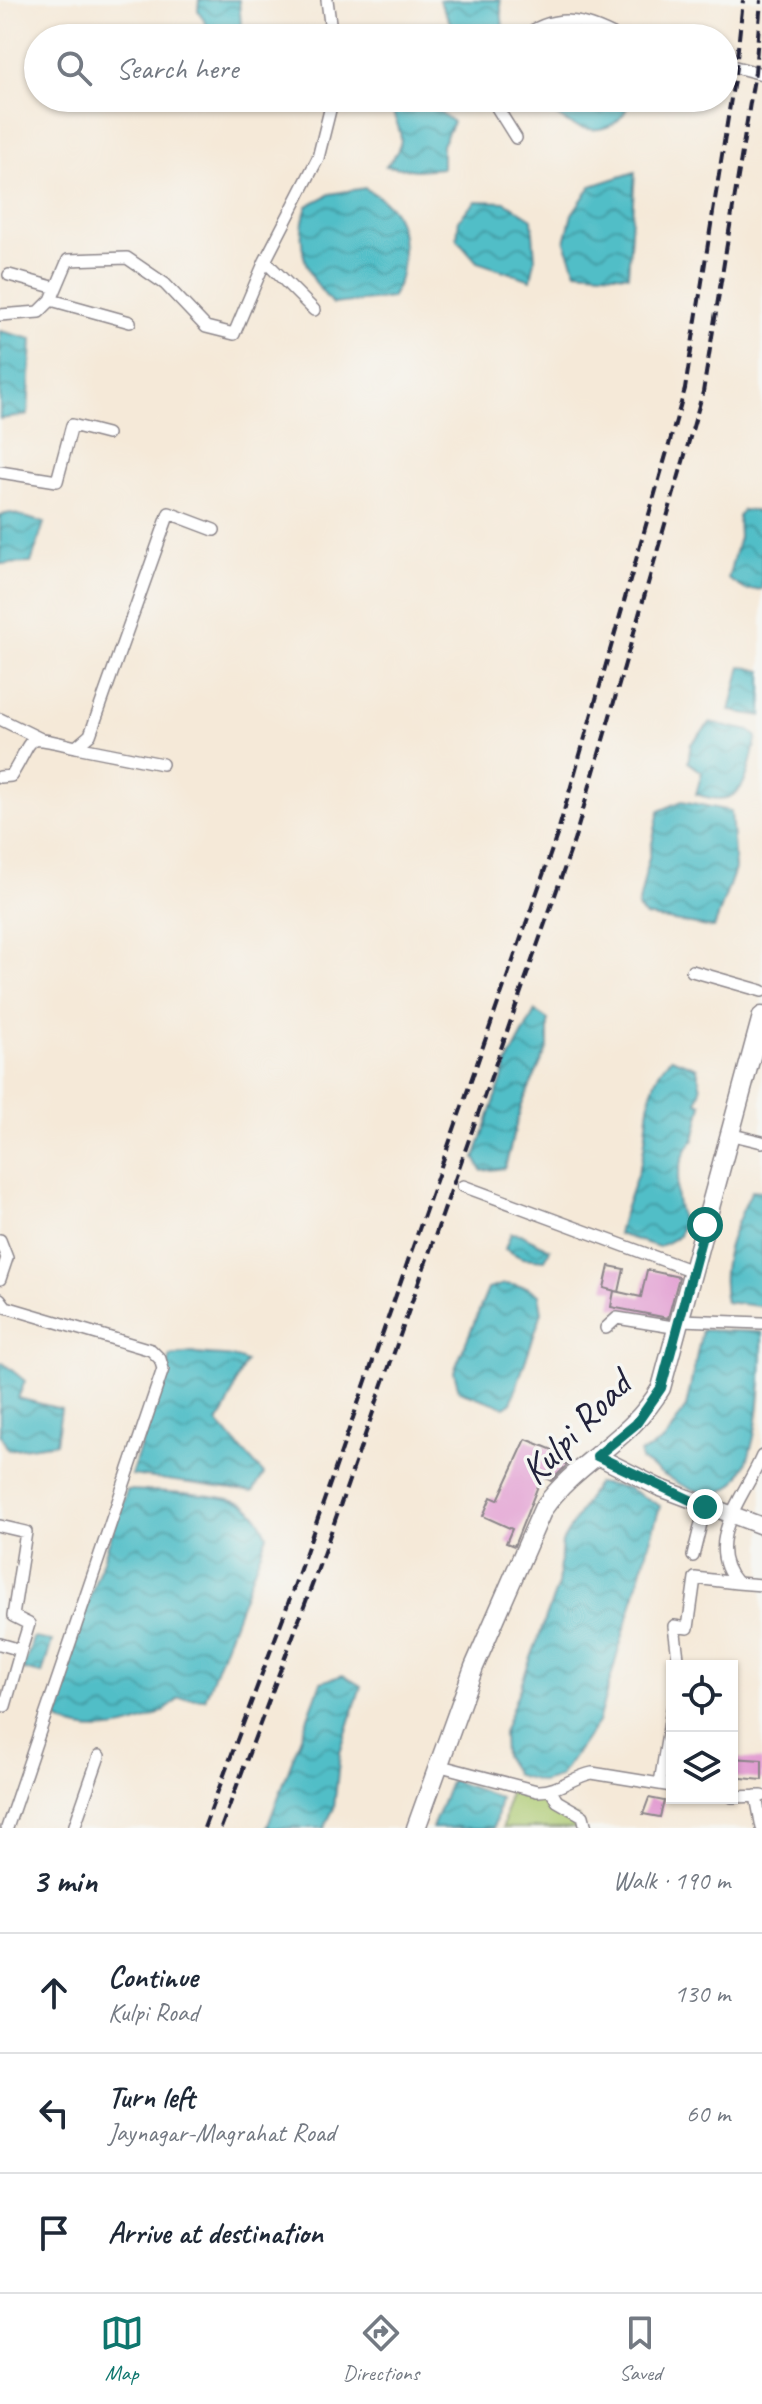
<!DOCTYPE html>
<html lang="en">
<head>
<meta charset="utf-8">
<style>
	:root { --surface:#fff; --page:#f6f6f7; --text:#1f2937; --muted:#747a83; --line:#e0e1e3; --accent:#0f766e }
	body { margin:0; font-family:Caveat,sans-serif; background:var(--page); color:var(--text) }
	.controls { position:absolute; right:24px; bottom:24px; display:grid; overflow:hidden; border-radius:0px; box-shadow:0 2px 6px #0004 }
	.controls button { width:72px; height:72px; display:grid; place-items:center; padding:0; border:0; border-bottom:2px solid var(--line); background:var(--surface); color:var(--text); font:40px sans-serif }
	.stop { position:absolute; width:24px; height:24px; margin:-18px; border:6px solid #0f766e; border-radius:50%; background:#fff }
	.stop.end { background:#0f766e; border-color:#fff; box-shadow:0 2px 8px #0008 }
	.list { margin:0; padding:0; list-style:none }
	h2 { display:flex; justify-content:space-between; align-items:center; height:104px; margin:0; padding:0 32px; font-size:34px }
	h2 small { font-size:26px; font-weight:400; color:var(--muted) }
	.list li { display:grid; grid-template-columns:52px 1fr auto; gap:24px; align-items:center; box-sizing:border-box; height:120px; padding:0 32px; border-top:2px solid var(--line) }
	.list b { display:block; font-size:30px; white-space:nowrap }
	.list p { margin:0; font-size:26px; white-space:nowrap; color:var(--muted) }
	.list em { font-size:26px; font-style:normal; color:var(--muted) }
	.icon { flex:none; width:44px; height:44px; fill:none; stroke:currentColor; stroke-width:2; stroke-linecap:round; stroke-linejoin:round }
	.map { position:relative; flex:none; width:762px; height:1828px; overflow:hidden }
	.search { position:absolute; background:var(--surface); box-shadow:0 2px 6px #0004; left:24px; right:24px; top:24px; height:88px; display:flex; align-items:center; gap:20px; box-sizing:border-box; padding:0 28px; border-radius:44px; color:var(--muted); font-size:30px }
	.sheet { height:464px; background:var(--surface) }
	nav { display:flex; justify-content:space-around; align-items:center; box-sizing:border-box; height:112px; border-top:2px solid var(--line); background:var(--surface); font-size:22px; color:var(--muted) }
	nav a { display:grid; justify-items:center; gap:4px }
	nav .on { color:var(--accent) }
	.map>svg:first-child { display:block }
	.green { fill:#acc970; stroke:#677656; stroke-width:2 }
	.water { fill:url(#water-waves); stroke:#3a7081; stroke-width:2 }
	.building { fill:#e29cd1 }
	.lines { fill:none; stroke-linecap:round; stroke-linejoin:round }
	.minor-casing { stroke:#8c868a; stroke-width:14 }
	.secondary-casing { stroke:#8c868a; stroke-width:19 }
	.primary-casing { stroke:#8c868a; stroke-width:21 }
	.minor { stroke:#fff; stroke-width:11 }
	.secondary { stroke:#fff; stroke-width:16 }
	.primary { stroke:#fff; stroke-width:18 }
	.rail { stroke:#22223b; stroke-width:4; stroke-dasharray:12 6; stroke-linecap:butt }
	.route { stroke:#0f766e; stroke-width:10 }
	.labels { text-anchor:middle; stroke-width:7; stroke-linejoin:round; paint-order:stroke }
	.street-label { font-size:40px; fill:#22223b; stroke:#f6f6f2 }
</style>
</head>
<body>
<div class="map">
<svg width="762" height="1828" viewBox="0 0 762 1828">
	<defs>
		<pattern id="water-waves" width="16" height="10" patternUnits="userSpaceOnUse" patternTransform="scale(2)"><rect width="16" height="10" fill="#51bec7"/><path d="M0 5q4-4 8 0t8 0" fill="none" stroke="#439aa3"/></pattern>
	</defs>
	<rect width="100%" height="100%" fill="#f6f6f2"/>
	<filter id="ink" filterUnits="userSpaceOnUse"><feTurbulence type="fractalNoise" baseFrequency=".0125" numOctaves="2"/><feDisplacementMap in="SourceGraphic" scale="16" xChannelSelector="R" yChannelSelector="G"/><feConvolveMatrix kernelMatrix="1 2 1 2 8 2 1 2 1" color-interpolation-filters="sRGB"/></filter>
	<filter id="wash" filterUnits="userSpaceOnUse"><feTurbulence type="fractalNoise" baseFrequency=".006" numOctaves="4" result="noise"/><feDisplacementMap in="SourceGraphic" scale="32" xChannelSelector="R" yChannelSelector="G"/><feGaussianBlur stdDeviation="1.8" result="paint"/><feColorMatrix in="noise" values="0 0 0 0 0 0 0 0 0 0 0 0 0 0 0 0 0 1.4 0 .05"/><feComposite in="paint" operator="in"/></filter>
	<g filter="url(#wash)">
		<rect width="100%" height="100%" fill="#f5e9d8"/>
		<!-- green -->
		<path class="green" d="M 509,1791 L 545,1799 L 568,1815 L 578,1817 L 579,1828 L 503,1828 Z"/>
		<!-- water -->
		<path class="water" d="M 199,0 L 239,0 L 242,38 L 214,38 L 198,10 Z
			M 439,0 L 500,0 L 504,38 L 458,38 Z
			M 575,28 L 601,38 L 538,38 L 557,29 Z
			M 389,98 L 422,98 L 453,122 L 442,145 L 442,168 L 416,170 L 386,166 C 414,136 395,131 389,98 Z
			M 540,98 L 631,98 C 617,147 562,132 540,98 Z
			M 635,172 L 628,275 L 576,271 L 565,242 L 572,214 L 591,186 Z
			M 365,188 C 376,195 387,201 394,212 C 407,235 406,277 391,298 L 333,304 C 305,276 294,244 307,206 L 330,194 Z
			M 476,201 L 505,202 L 532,219 L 535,259 L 531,280 L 477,262 L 457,239 L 459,219 Z
			M 0,331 L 32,339 L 28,415 L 0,419 Z
			M 743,510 L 762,512 L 762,589 L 746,590 L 728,579 L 739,537 L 738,516 Z
			M 11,513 L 44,523 L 31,563 L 0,564 L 0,515 Z
			M 741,666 L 762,671 L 762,716 L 730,711 Z
			M 710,723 L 750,731 L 757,737 C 746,776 747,812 696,794 L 702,772 L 688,762 L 691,744 Z
			M 682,801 L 731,811 L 735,869 L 714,928 L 645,916 L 638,908 L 659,811 Z
			M 535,1011 L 548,1020 L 548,1047 L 521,1106 L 505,1168 L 482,1171 L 475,1158 L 508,1062 Z
			M 671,1058 L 697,1068 L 701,1089 L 697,1102 L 702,1104 L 694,1140 C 682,1149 675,1183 677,1199 C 679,1214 684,1221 679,1236 L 659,1247 L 618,1234 C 624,1209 634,1186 641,1162 C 651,1128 642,1083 671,1058 Z
			M 752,1190 L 762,1191 L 762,1306 L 758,1306 L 726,1302 C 717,1262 735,1226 752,1190 Z
			M 511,1233 L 520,1234 L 550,1249 L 545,1260 L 522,1258 L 505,1249 Z
			M 504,1284 L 527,1287 L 539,1295 L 542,1312 L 511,1403 L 505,1407 L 459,1391 L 454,1371 L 488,1289 Z
			M 702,1330 L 762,1332 C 762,1377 762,1518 695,1490 C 675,1484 658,1471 641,1460 L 640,1453 L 664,1441 L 686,1407 Z
			M 192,1353 C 213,1358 227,1352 246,1362 C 232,1383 233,1405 217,1422 L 264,1474 L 253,1492 L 131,1475 L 171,1356 Z
			M 3,1363 L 25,1381 L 18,1398 L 61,1409 L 56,1443 L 8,1450 L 0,1433 L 0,1364 Z
			M 597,1483 L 628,1488 L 660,1506 L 598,1722 L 559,1777 L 542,1782 L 516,1775 L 504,1756 L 503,1733 L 558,1585 L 562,1542 Z
			M 127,1490 C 152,1491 227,1493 246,1505 C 256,1512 262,1523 267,1535 L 205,1699 L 179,1698 C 153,1728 80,1744 50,1713 Z
			M 33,1638 L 52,1641 L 42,1674 L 23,1670 Z
			M 343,1675 L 361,1686 L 340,1753 L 334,1808 L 324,1828 L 267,1828 L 321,1682 Z
			M 451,1780 L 500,1798 L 494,1828 L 432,1828 Z"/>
		<g id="blocks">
			<!-- building -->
			<path class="building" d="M 609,1266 L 624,1269 L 619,1292 L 604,1288 Z
				M 647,1270 L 679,1277 L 668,1318 L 611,1307 L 614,1291 L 641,1297 Z
				M 526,1439 L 553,1450 L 551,1455 L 567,1465 L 551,1481 L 542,1476 L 514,1546 L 506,1543 L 512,1529 L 483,1516 L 491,1497 L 498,1500 Z
				M 732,1758 L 762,1760 L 762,1780 L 732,1777 Z
				M 649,1798 L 664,1801 L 660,1817 L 643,1814 Z"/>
		</g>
	</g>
	<g filter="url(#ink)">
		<use href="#blocks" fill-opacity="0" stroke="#8c868a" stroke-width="2"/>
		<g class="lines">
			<!-- minor casing -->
			<g class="minor-casing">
				<path id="minor" d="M 327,0 L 332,38
					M 522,38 C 555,12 584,19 619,38
					M 724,64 L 762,74
					M 491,98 L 516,138
					M 265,261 L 314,310
					M 9,275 L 56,288
					M 0,315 L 39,312 L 51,300
					M 130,322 L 51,300 L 68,260 L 127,258 L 165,284 L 206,327 L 234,334 L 265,261 L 318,158 L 333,98
					M 0,472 L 57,481 L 72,425 L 107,434
					M 0,719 L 41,739
					M 76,747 L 162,764
					M 0,777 L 11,776 C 37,735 20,734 76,747 L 90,735 L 169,513 L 214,530
					M 692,971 L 762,991
					M 729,1134 L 762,1142
					M 463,1186 L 695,1272
					M 0,1240 L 7,1258 L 0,1279
					M 0,1299 L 6,1307 L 151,1350 L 160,1359 L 163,1369 L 7,1828
					M 681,1320 L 762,1323
					M 606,1328 L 617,1318 L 679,1328
					M 762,1456 C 746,1494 701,1543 737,1583 L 762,1585
					M 0,1526 L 26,1532 L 13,1616 L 29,1624 L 21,1650 L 0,1644
					M 693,1556 L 705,1507
					M 679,1666 L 674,1626 L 688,1628 L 695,1578 L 737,1583
					M 5,1706 L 21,1650
					M 437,1765 L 537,1791 C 558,1792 572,1777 592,1773 L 672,1786
					M 660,1783 L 672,1709
					M 551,1791 L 557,1801 L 583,1816 L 586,1828
					M 756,1796 L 762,1828
					M 732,1797 L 762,1796
					M 74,1828 L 99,1756"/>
			</g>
			<!-- secondary casing -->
			<g class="secondary-casing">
				<path id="secondary" d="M 597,1456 L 658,1487 L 762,1526"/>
			</g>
			<!-- primary casing -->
			<g class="primary-casing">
				<path id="primary" d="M 416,1828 L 474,1667 L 543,1509 C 577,1460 630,1442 661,1388 L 762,1016"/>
			</g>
			<!-- minor -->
			<use href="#minor" class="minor"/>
			<!-- secondary -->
			<use href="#secondary" class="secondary"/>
			<!-- primary -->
			<use href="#primary" class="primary"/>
			<!-- rail -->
			<path class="rail" d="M 204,1828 L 284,1615 L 557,835 L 685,389 L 736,67 L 743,0
				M 221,1828 L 314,1580 L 574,841 L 703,392 L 755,72 L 761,0"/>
		</g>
	</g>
	<g class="lines" filter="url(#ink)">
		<!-- route -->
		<path class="route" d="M 705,1507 L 597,1456 L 636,1424 L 661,1388 L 705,1225"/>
	</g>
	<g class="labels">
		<!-- street labels -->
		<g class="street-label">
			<text transform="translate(575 1427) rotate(-46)" y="14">Kulpi Road</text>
		</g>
	</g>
</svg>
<div class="controls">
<button><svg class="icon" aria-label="locate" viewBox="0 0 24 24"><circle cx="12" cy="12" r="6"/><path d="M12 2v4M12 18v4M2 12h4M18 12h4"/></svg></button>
<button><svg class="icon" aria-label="layers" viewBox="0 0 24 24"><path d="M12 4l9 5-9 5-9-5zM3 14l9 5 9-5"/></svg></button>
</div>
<div class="stop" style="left:705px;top:1225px"></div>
<div class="stop end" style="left:705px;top:1507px"></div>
<div class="search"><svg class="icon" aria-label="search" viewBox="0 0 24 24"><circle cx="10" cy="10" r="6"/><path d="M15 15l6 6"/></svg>Search here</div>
</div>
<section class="sheet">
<h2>3 min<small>Walk · 190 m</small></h2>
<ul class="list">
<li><svg class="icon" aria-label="ahead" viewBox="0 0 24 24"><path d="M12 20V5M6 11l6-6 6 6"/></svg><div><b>Continue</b><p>Kulpi Road</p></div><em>130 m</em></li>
<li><svg class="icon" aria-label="left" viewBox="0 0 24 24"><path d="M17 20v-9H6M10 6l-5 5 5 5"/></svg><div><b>Turn left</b><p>Jaynagar-Magrahat Road</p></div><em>60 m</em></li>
<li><svg class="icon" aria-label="arrive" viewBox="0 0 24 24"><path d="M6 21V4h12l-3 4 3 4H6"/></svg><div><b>Arrive at destination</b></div></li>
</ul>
</section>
<nav>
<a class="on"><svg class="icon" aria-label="map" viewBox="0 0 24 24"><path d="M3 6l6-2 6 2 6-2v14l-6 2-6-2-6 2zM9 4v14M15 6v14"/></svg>Map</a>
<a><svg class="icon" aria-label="directions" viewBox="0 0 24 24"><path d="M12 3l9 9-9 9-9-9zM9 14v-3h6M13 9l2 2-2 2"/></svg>Directions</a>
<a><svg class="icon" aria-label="saved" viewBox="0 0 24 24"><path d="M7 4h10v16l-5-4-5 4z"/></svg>Saved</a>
</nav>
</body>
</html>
